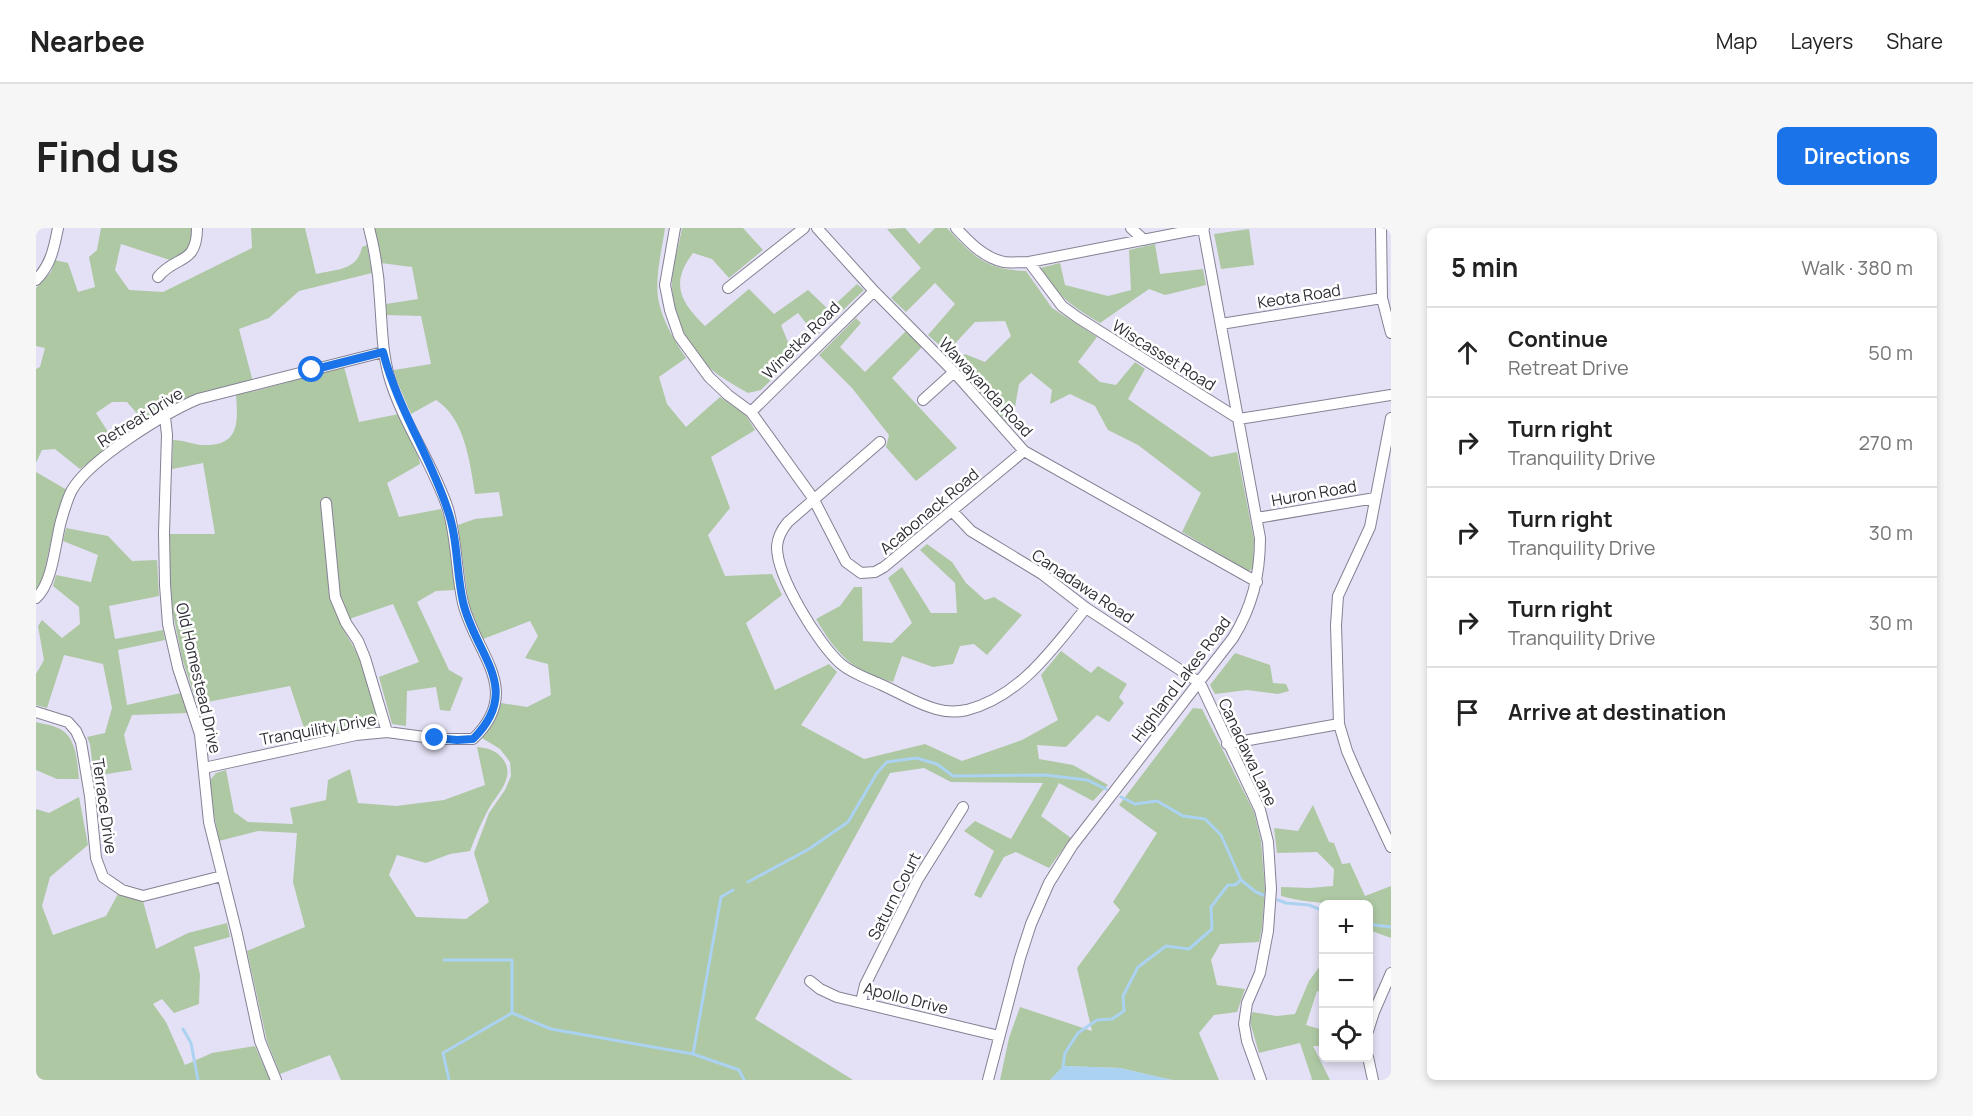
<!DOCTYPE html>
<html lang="en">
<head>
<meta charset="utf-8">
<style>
	:root { --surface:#fff; --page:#f6f6f6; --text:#222; --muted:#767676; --line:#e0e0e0; --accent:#1a73e8 }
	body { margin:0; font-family:Manrope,sans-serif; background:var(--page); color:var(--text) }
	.controls { position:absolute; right:18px; bottom:18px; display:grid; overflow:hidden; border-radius:9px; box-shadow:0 3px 9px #0003 }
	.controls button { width:54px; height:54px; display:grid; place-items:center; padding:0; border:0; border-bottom:2px solid var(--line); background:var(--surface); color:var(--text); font:30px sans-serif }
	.stop { position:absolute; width:18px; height:18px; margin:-14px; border:4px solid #1a73e8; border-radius:50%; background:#fff }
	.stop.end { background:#1a73e8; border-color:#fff; box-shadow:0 2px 6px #0008 }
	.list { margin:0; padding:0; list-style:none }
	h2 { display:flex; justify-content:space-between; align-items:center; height:78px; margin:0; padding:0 24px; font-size:26px }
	h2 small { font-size:20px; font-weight:400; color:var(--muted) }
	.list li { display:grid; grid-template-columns:39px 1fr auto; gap:18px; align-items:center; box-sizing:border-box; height:90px; padding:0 24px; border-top:2px solid var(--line) }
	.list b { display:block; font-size:22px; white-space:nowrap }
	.list p { margin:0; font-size:20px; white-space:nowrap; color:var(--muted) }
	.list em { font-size:20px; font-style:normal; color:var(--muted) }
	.icon { flex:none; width:33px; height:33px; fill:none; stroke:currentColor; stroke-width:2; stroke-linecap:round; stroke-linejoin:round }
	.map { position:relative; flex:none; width:1355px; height:852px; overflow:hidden; border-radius:9px }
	header { display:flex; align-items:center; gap:36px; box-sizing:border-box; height:84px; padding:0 30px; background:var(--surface); border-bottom:2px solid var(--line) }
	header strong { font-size:28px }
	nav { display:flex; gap:33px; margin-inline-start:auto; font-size:21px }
	.intro { display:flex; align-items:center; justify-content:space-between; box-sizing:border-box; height:144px; padding:0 36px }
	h1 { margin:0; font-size:42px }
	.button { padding:15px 27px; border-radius:9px; background:var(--accent); color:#fff; font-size:21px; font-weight:700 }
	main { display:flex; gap:36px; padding:0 36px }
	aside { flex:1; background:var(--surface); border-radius:9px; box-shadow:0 3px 9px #0003 }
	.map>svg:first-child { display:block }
	.green { fill:#aec8a4 }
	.water { fill:#abd2f0 }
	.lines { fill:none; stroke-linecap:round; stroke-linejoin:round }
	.stream { stroke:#abd2f0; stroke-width:3 }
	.minor-casing { stroke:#858194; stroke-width:12 }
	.minor { stroke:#fff; stroke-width:10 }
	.route { stroke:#1a73e8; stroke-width:8 }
	.labels { text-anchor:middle; stroke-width:5; stroke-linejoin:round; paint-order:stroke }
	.street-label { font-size:16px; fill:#2f2d35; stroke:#fff }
</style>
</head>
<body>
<header>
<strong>Nearbee</strong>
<nav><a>Map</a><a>Layers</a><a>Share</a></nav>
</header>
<div class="intro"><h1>Find us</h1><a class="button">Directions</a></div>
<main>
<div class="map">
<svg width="1355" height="852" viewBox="0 0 1355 852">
	<rect width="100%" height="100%" fill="#e4e0f5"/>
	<!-- green -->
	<path class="green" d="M 65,0 L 161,0 L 161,16 L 143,35 L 85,16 L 79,42 L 93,62 L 127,64 L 216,20 L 215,0 L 269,0 L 280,46 C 301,41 321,43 326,19 L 331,17 L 336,45 L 263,63 L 233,90 L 203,101 L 217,154 L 110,196 L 91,174 L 76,174 L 60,185 L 79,215 L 44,241 L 19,221 L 6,222 L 0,235 L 0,141 L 4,139 L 9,120 L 0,118 L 0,60 L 15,44 L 19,32 L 32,35 L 42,64 L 59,59 L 53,29 L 61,22 Z
		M 337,0 L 629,0 C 626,22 619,47 622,70 C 626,92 638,112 650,130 L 623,149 L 631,176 L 650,199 L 684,169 L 709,186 L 719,202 L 675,229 L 694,280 L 672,307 L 689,348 L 736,346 L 746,367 L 710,395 L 739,462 L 793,436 L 801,444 L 765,497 L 828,531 L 889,516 L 926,533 L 986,512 L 1022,492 L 1005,447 L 1025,423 L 1055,445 L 1062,438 L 1091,456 L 1083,469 L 1088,475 L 1073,494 L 1061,487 L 1030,519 L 1001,517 L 1003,531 L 1037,537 L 1072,557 L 1057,573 L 1023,555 L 1005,588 L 1035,610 L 1013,640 L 980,624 L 968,629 L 945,670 L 938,667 L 958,623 L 928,603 L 939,593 L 975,611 L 1007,555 L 915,554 L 888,540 L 854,545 L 719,791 L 817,852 L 305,852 L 294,827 L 244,846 L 231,813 L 211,723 L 269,699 L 257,654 L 261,605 L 222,603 L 183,613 L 174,565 L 175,551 L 180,545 L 190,542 L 198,584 L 212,594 L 257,596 L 254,580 L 290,572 L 292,552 L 314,541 L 322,575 L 360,578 L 408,572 L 449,557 L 441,519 C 452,520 459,522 466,530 C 482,549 459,567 451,584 C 444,597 439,610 434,623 L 414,626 L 390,635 L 361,627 L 353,647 L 380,689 L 430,691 L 453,674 L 438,625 L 453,585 L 469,562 L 475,548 L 474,534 L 464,521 L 446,510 L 452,501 L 465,475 L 491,479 L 515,467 L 512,436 L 489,430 L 502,408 L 494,393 L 447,411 L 433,377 L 422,297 L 439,291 L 467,288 L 463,264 L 439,266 C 434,235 429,190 400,172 L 375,186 L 361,153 L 358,142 L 395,136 L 385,88 L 351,87 L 350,76 L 382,71 L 376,39 L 345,35 Z
		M 646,0 L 707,0 L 727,22 L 693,50 L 676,31 L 657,25 C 634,55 644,74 669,98 L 713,61 L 738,86 L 772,62 L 793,82 L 821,56 L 828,62 L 780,108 L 762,85 L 745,97 L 758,129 L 725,162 L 712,165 C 700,158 687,151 676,142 C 653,122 635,86 636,55 C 636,37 643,18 646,0 Z
		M 869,0 L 883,16 L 899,0 L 911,0 C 937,28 950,42 990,43 L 1016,80 L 1061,109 L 1042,134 L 1064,154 L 1080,157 L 1099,134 L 1109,141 L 1092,171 L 1175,229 L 1201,224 L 1218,312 L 1217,341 L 1212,343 L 1146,304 L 1165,265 L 1102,217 L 1072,202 L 1059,178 L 1034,166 L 1014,176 L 1016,162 L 995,145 L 983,156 L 978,185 L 972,196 L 919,137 L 929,126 L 949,134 L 975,108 L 969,93 L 939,94 L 911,124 L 892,107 L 919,76 L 899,55 L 870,84 L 855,70 L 885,40 L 851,1 Z
		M 1213,1 L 1218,37 L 1185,41 L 1178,6 Z
		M 1119,16 L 1124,46 L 1167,41 L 1170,57 L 1129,67 L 1113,61 L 1064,95 C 1034,77 1024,70 1004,40 L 1024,35 L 1029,57 L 1072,68 L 1095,62 L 1093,22 Z
		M 820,90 L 825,95 L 804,119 L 829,144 L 870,103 L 886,119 L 856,150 L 921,220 L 880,253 L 850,219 L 853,207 L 816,160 L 783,127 Z
		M 308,139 L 323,194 L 363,186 L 381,221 L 384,236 L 351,255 L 363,289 L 405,281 L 411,299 L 419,362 L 400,363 L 381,374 L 413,442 L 427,450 L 414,483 L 404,482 L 400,459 L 371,463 L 370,498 L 356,496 L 343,449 L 383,434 L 357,376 L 316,390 L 307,401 L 324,430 L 342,488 L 341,498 L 271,509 L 254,458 L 161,476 L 146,430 L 134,371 L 133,306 L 179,306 L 167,235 L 136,241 L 137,212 C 147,212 156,216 165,217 C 204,219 202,195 200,166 L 219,163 Z
		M 0,244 L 31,262 L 20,291 L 6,353 L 0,363 Z
		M 30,300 L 72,308 L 96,333 L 121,332 L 123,368 L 73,378 L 79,411 L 127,402 L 129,412 L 82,422 L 91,477 L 145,465 L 152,485 L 96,487 L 88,507 L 96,542 L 58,548 L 54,516 L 51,509 L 69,505 L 76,480 L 67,436 L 28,427 L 11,480 L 0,477 L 0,446 L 8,432 L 2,398 L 6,392 L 26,410 L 44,396 L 43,379 L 17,358 L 20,347 L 55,354 L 62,327 L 27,313 Z
		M 891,316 L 916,334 L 930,355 L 949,372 L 958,369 L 986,387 L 951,427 L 938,416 L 924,418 L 917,436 L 897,439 L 866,428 L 857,454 C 816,443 801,427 780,391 L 804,378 L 818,359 L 826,359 L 827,413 L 856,415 L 876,395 L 852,350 L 866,339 L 895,385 L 921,385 L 919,355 L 884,322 Z
		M 1199,425 L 1234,437 L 1237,455 L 1250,456 L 1253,463 L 1242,466 L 1211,462 L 1179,466 L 1174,457 Z
		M 1157,480 L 1166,481 L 1218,584 L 1225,613 L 1229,660 L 1226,700 L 1223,714 L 1184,716 L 1175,732 L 1181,757 L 1209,761 L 1201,784 L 1178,787 L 1163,805 L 1183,852 L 1136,852 L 1084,840 L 1028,838 L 1014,852 L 964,852 L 973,810 L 984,779 L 1056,803 L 1041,740 L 1084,682 L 1077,674 L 1121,605 L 1083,577 Z
		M 0,494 C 7,496 17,497 24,501 C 41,510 41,534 43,551 L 21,551 L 0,542 Z
		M 43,569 L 52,617 L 14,649 L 6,678 L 17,707 L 70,688 L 82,666 L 107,673 L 120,721 L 152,705 L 191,695 L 194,709 L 158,719 L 164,747 L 163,776 L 138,785 L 126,771 L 117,776 L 130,794 L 149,837 L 176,825 L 219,818 L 234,852 L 0,852 L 0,581 L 13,585 Z
		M 1277,577 L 1293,614 L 1298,615 L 1306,636 L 1314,635 L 1329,668 L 1355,658 L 1355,710 L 1333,702 L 1332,676 C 1301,676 1275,676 1245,668 L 1245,659 L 1274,660 L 1297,658 L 1298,641 L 1281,624 L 1241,625 L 1238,600 L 1262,603 Z
		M 1287,734 L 1287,765 L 1281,763 L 1270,797 L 1287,802 L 1287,818 L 1277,818 L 1294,852 L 1275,852 L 1276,851 L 1264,815 L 1223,825 L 1214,794 L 1216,784 L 1241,788 L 1259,786 L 1273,753 Z"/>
	<!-- water -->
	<path class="water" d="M 1027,838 L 1084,840 L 1136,852 L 1014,852 Z"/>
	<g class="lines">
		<!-- stream -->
		<path class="stream" d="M 1085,569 L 1099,576 L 1121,573 L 1147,588 L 1169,591 L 1185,607 L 1205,652 L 1220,664 L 1227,667
			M 712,654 L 773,621 L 812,594 L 841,545 L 851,534 L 880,530 L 901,536 L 917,548 L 1009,547 L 1051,552 L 1070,561
			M 1242,672 L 1250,675 L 1273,677 L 1288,683
			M 1332,690 L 1338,697 L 1355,699
			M 408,732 L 476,732 L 476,785 L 515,801 L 657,826 L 685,669 L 697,662
			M 147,801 L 155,815 L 162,852
			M 657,826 L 703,842 L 708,852
			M 1027,838 L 1029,825 L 1042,805 L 1061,792 L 1076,791 L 1088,783 L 1087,768 L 1102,739 L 1130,718 L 1153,721 L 1176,701 L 1175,679 L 1192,657 L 1199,657 L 1205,652
			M 413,852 L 407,825 L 476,785"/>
		<!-- minor casing -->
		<g class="minor-casing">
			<path id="minor" d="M 639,0 L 629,57 L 634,82 L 643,108 L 673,149 L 692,167 L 715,184 L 777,270 L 810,334 L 825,345 L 839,344 L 848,339 L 988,223
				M 781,0 L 838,63 L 918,144 L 988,223 L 1221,354
				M 920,0 C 933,14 948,30 968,34 C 975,35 985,34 993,34 L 1026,78 L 1041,89 L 1203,191 L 1355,167
				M 1095,0 L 1108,12
				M 1345,0 L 1346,70 L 1355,105
				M 993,34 L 1168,0
				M 122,49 C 139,27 161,38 161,0
				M 0,52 C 15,37 18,20 22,0
				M 692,60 L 768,0
				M 1185,96 L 1346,70
				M 887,172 L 918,144
				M 715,184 L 838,63
				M 129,189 L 131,207 L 128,305 L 129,357 L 132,396 L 142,440 L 164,506 L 173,594 L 201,706 L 224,813 L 240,852
				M 1355,190 L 1334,299 L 1302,368 L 1300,397 L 1303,496 L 1311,523 L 1321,546 L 1355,619
				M 844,214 L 752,294 C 746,301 742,308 741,318 C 740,348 783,417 805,436 C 817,446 833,451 846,457 C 864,465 881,476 900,481 C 910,484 921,484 931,482 C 985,468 1017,420 1050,380
				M 290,275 L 299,369 L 310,395 L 322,413 L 329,430 L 351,504
				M 916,283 L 935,303 L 1006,346 L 1050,380 L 1164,455 L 1224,582 L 1232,614 L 1235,661 L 1232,703 L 1224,745 L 1211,775 L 1208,796 L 1211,813 L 1225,852
				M 1221,290 L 1339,270
				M 0,370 C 17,355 19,315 25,293 C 28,283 31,271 36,262 C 54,231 129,185 162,171 L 347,124
				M 0,484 L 32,494 L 40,503 L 45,514 L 54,568 L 60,630 L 67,649 L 86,662 L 107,668 L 186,648
				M 1191,516 L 1303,496
				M 168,540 L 320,507 L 351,504 L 403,511 L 437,511 C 488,462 440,427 427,375 C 420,344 421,312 412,281 C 397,235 366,194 353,148 C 346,123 346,98 344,72 C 343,48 339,23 333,0
				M 774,753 L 784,761 L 801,769 L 963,808
				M 825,774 L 829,757 L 882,651 L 927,579
				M 1332,803 L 1338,784 L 1355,745
				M 1332,829 L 1337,852
				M 952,852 L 984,730 L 995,696 L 1013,655 L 1036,618 L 1197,410 C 1216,379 1224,348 1224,310 L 1167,0"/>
		</g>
		<!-- minor -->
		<use href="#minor" class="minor"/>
	</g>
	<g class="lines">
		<!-- route -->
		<path class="route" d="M 276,142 L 347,124 C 361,179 393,226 411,280 C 422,310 420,343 427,374 C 439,427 488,460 437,511 L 421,512 L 399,510"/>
	</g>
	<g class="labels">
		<!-- street labels -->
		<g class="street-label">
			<text transform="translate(1263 68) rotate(-9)" y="6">Keota Road</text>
			<text transform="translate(765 112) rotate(-45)" y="6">Winetka Road</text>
			<text transform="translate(1128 127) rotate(32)" y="6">Wiscasset Road</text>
			<text transform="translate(950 159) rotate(47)" y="6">Wawayanda Road</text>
			<text transform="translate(104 189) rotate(-32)" y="6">Retreat Drive</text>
			<text transform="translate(1278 265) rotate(-10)" y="6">Huron Road</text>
			<text transform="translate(893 283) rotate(-40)" y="6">Acabonack Road</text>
			<text transform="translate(1047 358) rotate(34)" y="6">Canadawa Road</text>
			<text transform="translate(163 450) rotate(77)" y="6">Old Homestead Drive</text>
			<text transform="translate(1145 451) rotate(-53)" y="6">Highland Lakes Road</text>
			<text transform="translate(282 501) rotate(-10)" y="6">Tranquility Drive</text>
			<text transform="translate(1212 524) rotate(65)" y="6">Canadawa Lane</text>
			<text transform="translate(69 578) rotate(82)" y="6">Terrace Drive</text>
			<text transform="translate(858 668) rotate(-63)" y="6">Saturn Court</text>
			<text transform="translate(870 770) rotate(14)" y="6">Apollo Drive</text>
		</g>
	</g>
</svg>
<div class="controls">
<button>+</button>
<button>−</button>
<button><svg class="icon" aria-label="locate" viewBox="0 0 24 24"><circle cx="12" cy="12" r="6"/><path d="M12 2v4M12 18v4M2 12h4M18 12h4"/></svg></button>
</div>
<div class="stop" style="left:276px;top:142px"></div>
<div class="stop end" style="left:399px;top:510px"></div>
</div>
<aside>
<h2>5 min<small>Walk · 380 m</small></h2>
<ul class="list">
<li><svg class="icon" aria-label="ahead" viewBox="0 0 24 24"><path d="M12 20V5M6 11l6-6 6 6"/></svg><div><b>Continue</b><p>Retreat Drive</p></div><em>50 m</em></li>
<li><svg class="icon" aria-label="right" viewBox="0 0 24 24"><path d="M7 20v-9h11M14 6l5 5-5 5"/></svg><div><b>Turn right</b><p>Tranquility Drive</p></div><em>270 m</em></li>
<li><svg class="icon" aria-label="right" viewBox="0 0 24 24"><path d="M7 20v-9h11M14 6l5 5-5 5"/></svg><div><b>Turn right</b><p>Tranquility Drive</p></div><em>30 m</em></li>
<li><svg class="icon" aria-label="right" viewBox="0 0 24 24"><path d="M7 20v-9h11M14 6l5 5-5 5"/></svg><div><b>Turn right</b><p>Tranquility Drive</p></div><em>30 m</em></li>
<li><svg class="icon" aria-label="arrive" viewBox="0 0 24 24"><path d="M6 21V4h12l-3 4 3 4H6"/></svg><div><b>Arrive at destination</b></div></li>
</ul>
</aside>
</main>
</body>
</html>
